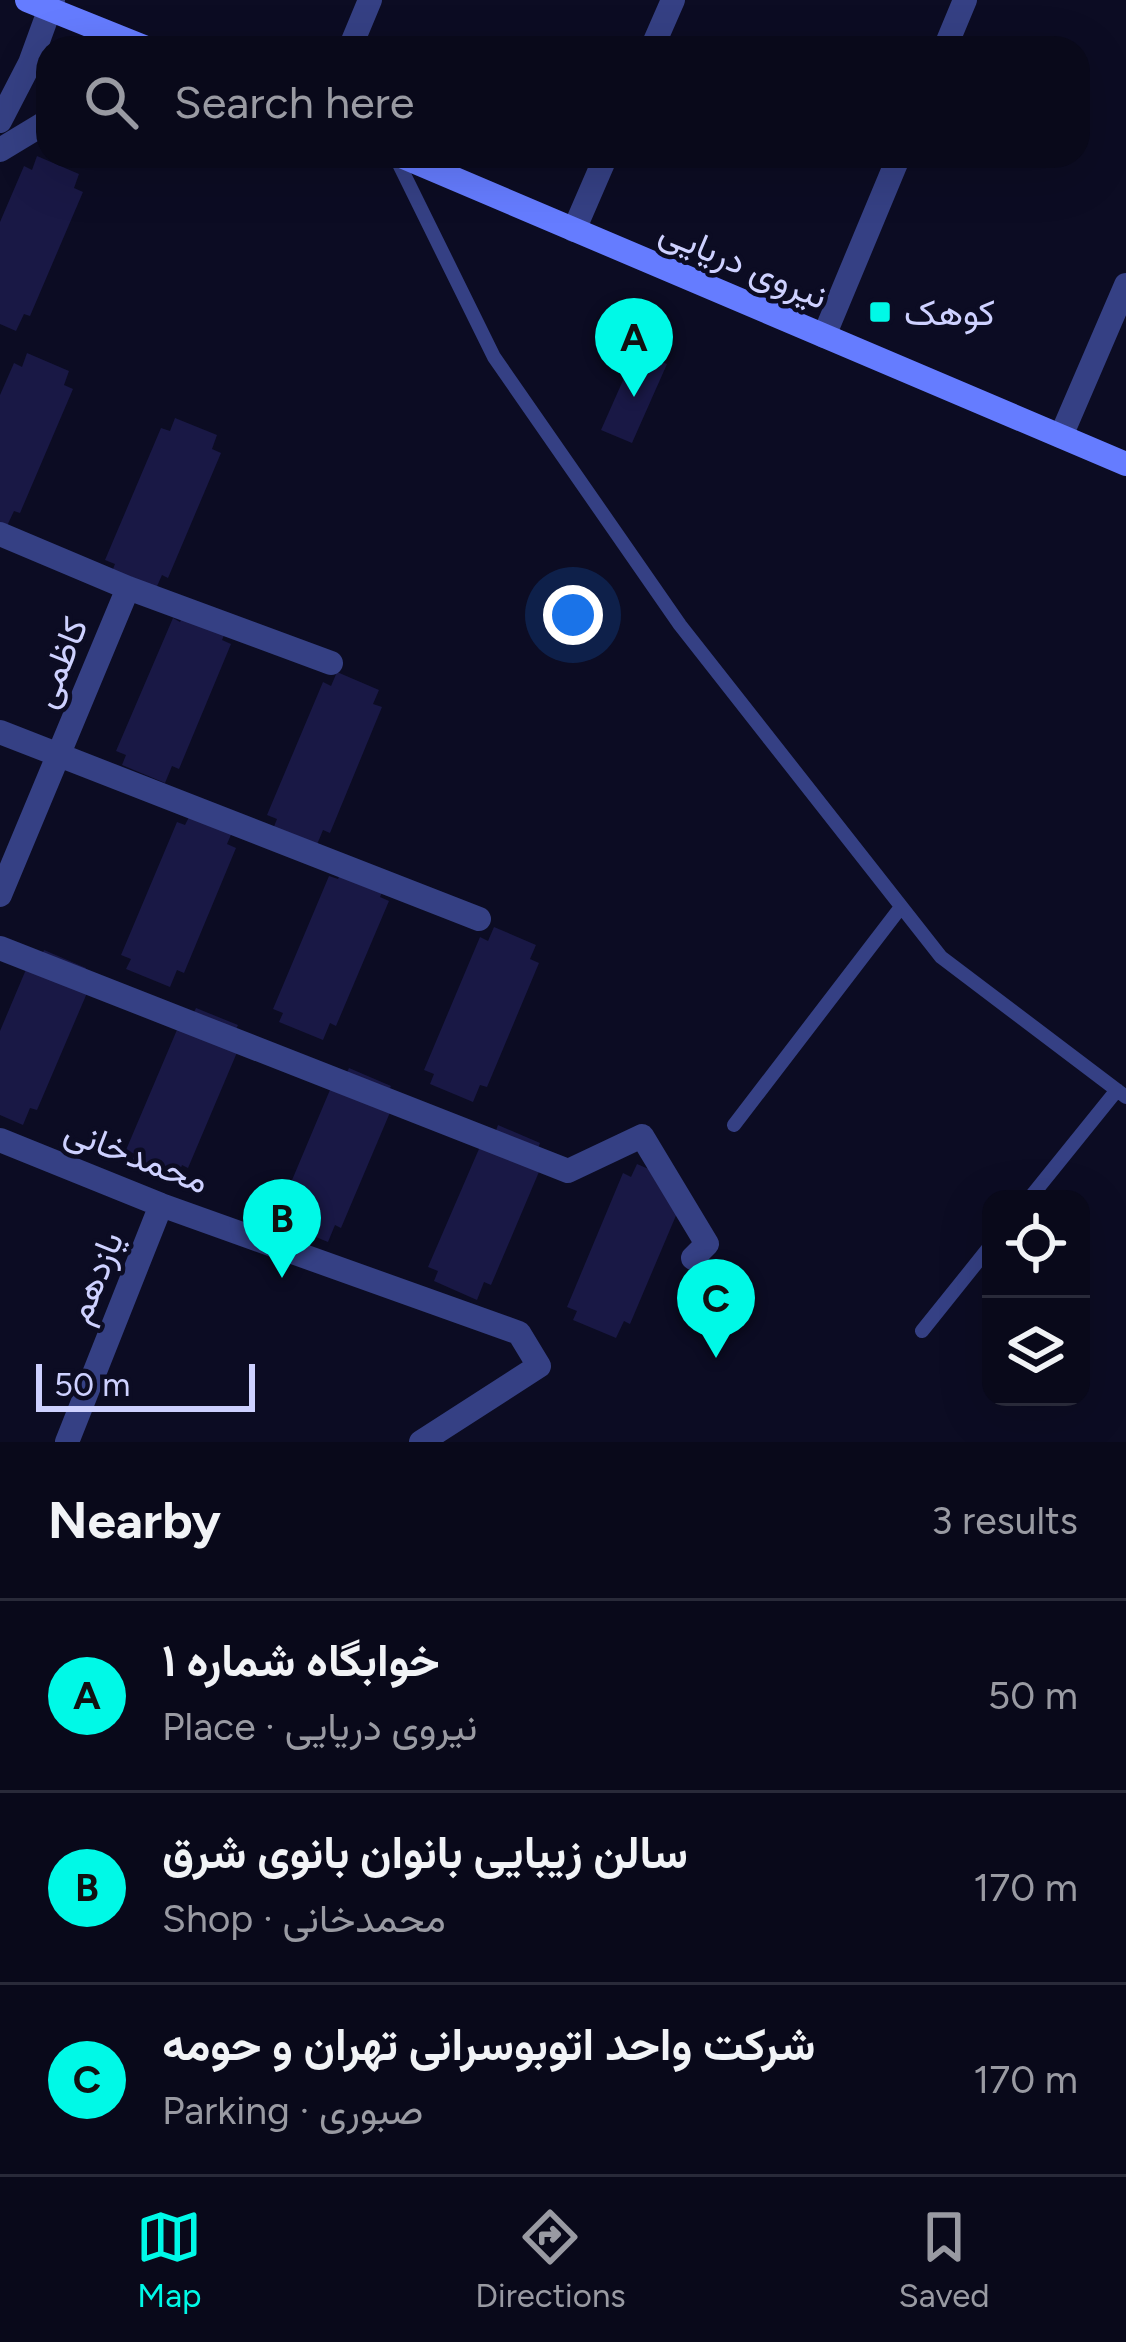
<!DOCTYPE html>
<html lang="en">
<head>
<meta charset="utf-8">
<style>
	:root { --surface:#09091a; --page:#121223; --text:#f1f3f6; --muted:#999aa2; --line:#292a39; --accent:#00f9e7 }
	body { margin:0; font-family:Figtree,Vazirmatn,sans-serif; background:var(--page); color:var(--text) }
	.controls { position:absolute; right:36px; bottom:36px; display:grid; overflow:hidden; border-radius:24px; box-shadow:0 12px 48px #0002 }
	.controls button { width:108px; height:108px; display:grid; place-items:center; padding:0; border:0; border-bottom:3px solid var(--line); background:var(--surface); color:var(--text); font:60px sans-serif }
	.scale { position:absolute; left:36px; bottom:30px; width:219px; box-sizing:border-box; padding-left:12px; border:6px solid #ced1ff; border-top:0; font-size:33px; line-height:42px; white-space:nowrap; color:#ced1ff; -webkit-text-stroke:9px #0c0c23; paint-order:stroke }
	.you { position:absolute; left:573px; top:615px; width:42px; height:42px; margin:-30px; border:9px solid #fff; border-radius:50%; background:#1a73e8; box-shadow:0 0 0 18px #1a73e833 }
	.badge { display:grid; place-items:center; width:78px; height:78px; border-radius:50%; background:var(--accent); color:#111; font-size:39px; font-weight:700 }
	.pin { position:absolute; translate:-50% -99px; filter:drop-shadow(0 3px 6px #0008) }
	.pin::after { content:''; position:absolute; top:63px; width:42px; height:36px; background:inherit; clip-path:polygon(0 0,100% 0,50% 100%) }
	.list { margin:0; padding:0; list-style:none }
	h2 { display:flex; justify-content:space-between; align-items:center; height:156px; margin:0; padding:0 48px; font-size:51px }
	h2 small { font-size:39px; font-weight:400; color:var(--muted) }
	.list li { display:grid; grid-template-columns:78px 1fr auto; gap:36px; align-items:center; box-sizing:border-box; height:192px; padding:0 48px; border-top:3px solid var(--line) }
	.list b { display:block; font-size:45px; white-space:nowrap }
	.list p { margin:0; font-size:39px; white-space:nowrap; color:var(--muted) }
	.list em { font-size:39px; font-style:normal; color:var(--muted) }
	.icon { flex:none; width:66px; height:66px; fill:none; stroke:currentColor; stroke-width:2; stroke-linecap:round; stroke-linejoin:round }
	.map { position:relative; flex:none; width:1126px; height:1442px; overflow:hidden }
	.search { position:absolute; background:var(--surface); box-shadow:0 12px 48px #0002; left:36px; right:36px; top:36px; height:132px; display:flex; align-items:center; gap:30px; box-sizing:border-box; padding:0 42px; border-radius:36px; color:var(--muted); font-size:45px }
	.sheet { height:732px; background:var(--surface) }
	nav { display:flex; justify-content:space-around; align-items:center; box-sizing:border-box; height:168px; border-top:3px solid var(--line); background:var(--surface); font-size:33px; color:var(--muted) }
	nav a { display:grid; justify-items:center; gap:6px }
	nav .on { color:var(--accent) }
	.map>svg:first-child { display:block }
	.building { fill:#191845 }
	.lines { fill:none; stroke-linecap:round; stroke-linejoin:round }
	.service { stroke:#354084; stroke-width:14 }
	.minor { stroke:#354084; stroke-width:24 }
	.secondary { stroke:#657cff; stroke-width:24 }
	.poi-dot { fill:#00f9e7; stroke:#0c0c23; stroke-width:4.5 }
	.labels { text-anchor:middle; stroke-width:9; stroke-linejoin:round; paint-order:stroke }
	.street-label { font-size:36px; fill:#ced1ff; stroke:#0c0c23 }
	.poi-label { font-size:36px; fill:#ced1ff; stroke:#0c0c23; text-anchor:start }
</style>
</head>
<body>
<div class="map">
<svg width="1126" height="1442" viewBox="0 0 1126 1442">
	<rect width="100%" height="100%" fill="#0c0c23"/>
	<!-- building -->
	<path class="building" d="M 37,156 L 79,174 L 74,188 L 83,192 L 30,316 L 24,314 L 16,331 L 0,324 L 0,222 L 24,166 L 32,170 Z
		M 636,351 L 667,364 L 632,443 L 601,430 Z
		M 27,353 L 69,371 L 64,385 L 73,389 L 20,513 L 14,511 L 6,528 L 0,526 L 0,395 L 14,363 L 22,367 Z
		M 175,418 L 217,435 L 212,449 L 221,453 L 168,578 L 162,575 L 154,593 L 111,574 L 115,564 L 105,560 L 161,428 L 170,431 Z
		M 186,608 L 228,626 L 222,640 L 231,644 L 179,769 L 172,766 L 165,783 L 122,765 L 126,755 L 116,751 L 173,618 L 180,622 Z
		M 337,672 L 379,690 L 373,704 L 382,707 L 330,833 L 323,830 L 316,847 L 273,829 L 277,819 L 267,815 L 323,682 L 331,686 Z
		M 191,813 L 233,830 L 227,844 L 236,848 L 184,973 L 177,970 L 170,987 L 126,969 L 131,959 L 121,955 L 177,822 L 185,825 Z
		M 344,866 L 386,884 L 380,897 L 389,901 L 336,1026 L 330,1023 L 323,1040 L 279,1022 L 283,1013 L 273,1009 L 329,876 L 338,879 Z
		M 494,927 L 536,945 L 530,959 L 539,963 L 487,1087 L 480,1085 L 473,1102 L 430,1084 L 434,1074 L 424,1070 L 480,937 L 488,941 Z
		M 44,950 L 86,968 L 80,982 L 90,986 L 37,1110 L 30,1108 L 23,1125 L 0,1115 L 0,1031 L 30,960 L 38,963 Z
		M 196,1008 L 238,1025 L 232,1039 L 241,1043 L 188,1168 L 182,1165 L 175,1183 L 131,1164 L 135,1154 L 126,1150 L 182,1018 L 190,1021 Z
		M 349,1068 L 391,1086 L 385,1099 L 394,1103 L 341,1228 L 335,1225 L 328,1242 L 284,1224 L 289,1215 L 279,1211 L 335,1078 L 343,1081 Z
		M 498,1125 L 540,1143 L 535,1156 L 544,1160 L 491,1285 L 484,1282 L 477,1300 L 434,1281 L 438,1271 L 428,1267 L 485,1135 L 493,1138 Z
		M 637,1164 L 679,1182 L 683,1199 L 630,1324 L 624,1321 L 616,1338 L 573,1320 L 577,1311 L 567,1307 L 623,1173 L 631,1177 Z"/>
	<g class="lines">
		<!-- service -->
		<path class="service" d="M 395,156 L 494,357 L 680,625 L 941,957 L 1126,1097
			M 734,1125 L 901,907
			M 1029,1199 L 1117,1090
			M 922,1331 L 991,1245"/>
		<!-- minor -->
		<path class="minor" d="M 350,48 L 370,0
			M 652,48 L 673,0
			M 945,48 L 965,0
			M 0,121 L 30,63 L 53,0
			M 0,150 L 48,121
			M 574,230 L 606,156
			M 824,336 L 899,156
			M 1061,436 L 1126,285
			M 0,534 L 128,588 L 331,663
			M 0,732 L 479,919
			M 0,895 L 128,588
			M 0,948 L 568,1171 L 642,1136 L 707,1244 L 693,1258
			M 0,1140 L 161,1205 L 519,1333 L 539,1366 L 421,1442
			M 67,1442 L 161,1205"/>
		<!-- secondary -->
		<path class="secondary" d="M 27,0 L 146,48
			M 401,156 L 1126,464"/>
	</g>
	<!-- markers -->
	<rect class="poi-dot" x="868" y="300" width="24" height="24" rx="6"/>
	<g class="labels">
		<!-- street labels -->
		<g class="street-label">
			<text transform="translate(744 263) rotate(23)" y="13">نیروی دریایی</text>
			<text transform="translate(59 662) rotate(-68)" y="13">کاظمی</text>
			<text transform="translate(137 1155) rotate(21)" y="13">محمدخانی</text>
			<text transform="translate(94 1277) rotate(-68)" y="13">یازدهم</text>
		</g>
		<!-- poi labels -->
		<g class="poi-label">
			<text x="904" y="325">کوهک</text>
		</g>
	</g>
</svg>
<div class="controls">
<button><svg class="icon" aria-label="locate" viewBox="0 0 24 24"><circle cx="12" cy="12" r="6"/><path d="M12 2v4M12 18v4M2 12h4M18 12h4"/></svg></button>
<button><svg class="icon" aria-label="layers" viewBox="0 0 24 24"><path d="M12 4l9 5-9 5-9-5zM3 14l9 5 9-5"/></svg></button>
</div>
<div class="scale">50 m</div>
<div class="you"></div>
<div class="pin badge" style="left:634px;top:397px">A</div>
<div class="pin badge" style="left:282px;top:1278px">B</div>
<div class="pin badge" style="left:716px;top:1358px">C</div>
<div class="search"><svg class="icon" aria-label="search" viewBox="0 0 24 24"><circle cx="10" cy="10" r="6"/><path d="M15 15l6 6"/></svg>Search here</div>
</div>
<section class="sheet">
<h2>Nearby<small>3 results</small></h2>
<ul class="list">
<li><span class="badge">A</span><div><b>خوابگاه شماره ۱</b><p>Place · نیروی دریایی</p></div><em>50 m</em></li>
<li><span class="badge">B</span><div><b>سالن زیبایی بانوان بانوی شرق</b><p>Shop · محمدخانی</p></div><em>170 m</em></li>
<li><span class="badge">C</span><div><b>شرکت واحد اتوبوسرانی تهران و حومه</b><p>Parking · صبوری</p></div><em>170 m</em></li>
</ul>
</section>
<nav>
<a class="on"><svg class="icon" aria-label="map" viewBox="0 0 24 24"><path d="M3 6l6-2 6 2 6-2v14l-6 2-6-2-6 2zM9 4v14M15 6v14"/></svg>Map</a>
<a><svg class="icon" aria-label="directions" viewBox="0 0 24 24"><path d="M12 3l9 9-9 9-9-9zM9 14v-3h6M13 9l2 2-2 2"/></svg>Directions</a>
<a><svg class="icon" aria-label="saved" viewBox="0 0 24 24"><path d="M7 4h10v16l-5-4-5 4z"/></svg>Saved</a>
</nav>
</body>
</html>
